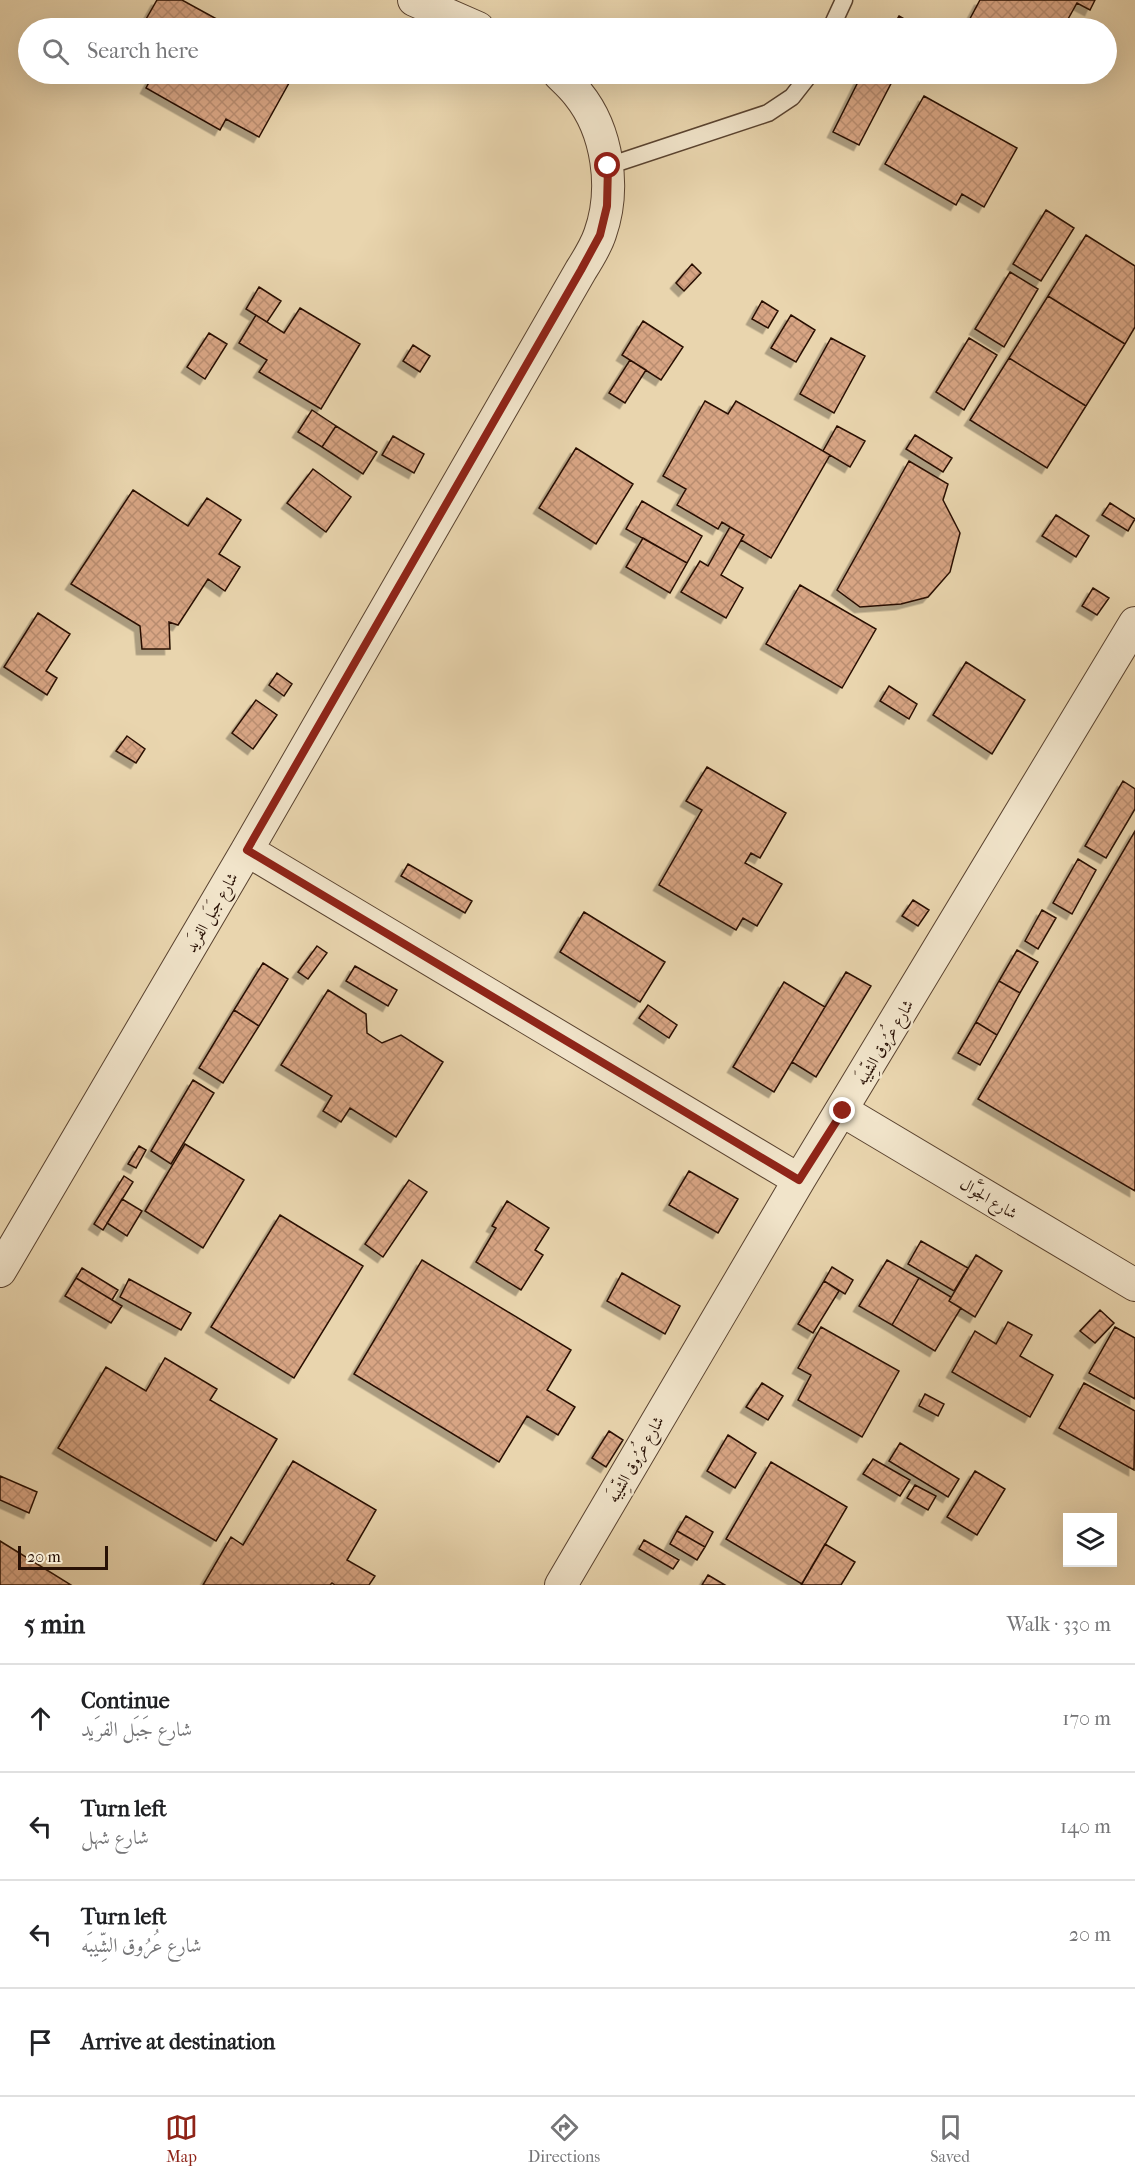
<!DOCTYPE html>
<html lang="en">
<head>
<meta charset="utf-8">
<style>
	:root { --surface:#fff; --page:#f2f2f2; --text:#202124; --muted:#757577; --line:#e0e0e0; --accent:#8f2418 }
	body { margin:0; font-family:"IM FELL French Canon",Amiri,serif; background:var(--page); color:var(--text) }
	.controls { position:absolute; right:18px; bottom:18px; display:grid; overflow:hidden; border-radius:0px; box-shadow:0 6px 24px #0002 }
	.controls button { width:54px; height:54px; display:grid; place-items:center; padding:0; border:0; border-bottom:2px solid var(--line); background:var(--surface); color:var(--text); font:30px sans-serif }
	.scale { position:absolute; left:18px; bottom:15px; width:90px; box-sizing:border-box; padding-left:6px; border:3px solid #291105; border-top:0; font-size:16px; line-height:21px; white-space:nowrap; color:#291105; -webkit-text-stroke:4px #f1e4ca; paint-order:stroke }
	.stop { position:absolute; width:18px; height:18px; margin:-14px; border:4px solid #8f2418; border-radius:50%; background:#fff }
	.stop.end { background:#8f2418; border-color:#fff; box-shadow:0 2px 6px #0008 }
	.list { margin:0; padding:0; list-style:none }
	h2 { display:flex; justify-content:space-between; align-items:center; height:78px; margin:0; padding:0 24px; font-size:26px }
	h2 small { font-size:20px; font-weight:400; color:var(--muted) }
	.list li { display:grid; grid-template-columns:39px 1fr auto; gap:18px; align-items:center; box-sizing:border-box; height:108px; padding:0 24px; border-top:2px solid var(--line) }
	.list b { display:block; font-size:22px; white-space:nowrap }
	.list p { margin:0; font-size:20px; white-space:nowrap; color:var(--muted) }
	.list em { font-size:20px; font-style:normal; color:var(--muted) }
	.icon { flex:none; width:33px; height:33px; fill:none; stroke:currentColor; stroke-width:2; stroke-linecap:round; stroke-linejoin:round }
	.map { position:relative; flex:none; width:1135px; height:1585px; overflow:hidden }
	.search { position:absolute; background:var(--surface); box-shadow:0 6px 24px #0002; left:18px; right:18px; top:18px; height:66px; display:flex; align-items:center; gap:15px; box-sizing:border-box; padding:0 21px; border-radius:33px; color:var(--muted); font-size:22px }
	.sheet { height:510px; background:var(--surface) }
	nav { display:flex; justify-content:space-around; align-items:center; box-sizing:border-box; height:84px; border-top:2px solid var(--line); background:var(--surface); font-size:16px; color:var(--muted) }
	nav a { display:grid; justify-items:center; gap:3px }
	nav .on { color:var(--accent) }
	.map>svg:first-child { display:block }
	.building { fill:url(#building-cross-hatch); stroke:#291105; stroke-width:1.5; filter:url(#shadow) }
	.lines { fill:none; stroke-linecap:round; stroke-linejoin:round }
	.lane-casing { stroke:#59422f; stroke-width:19 }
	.street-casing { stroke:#59422f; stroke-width:34 }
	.lane { stroke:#f1e4ca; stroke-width:16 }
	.street { stroke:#f1e4ca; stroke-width:32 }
	.route { stroke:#8f2418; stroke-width:8 }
	.labels { text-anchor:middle; stroke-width:5; stroke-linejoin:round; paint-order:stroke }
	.street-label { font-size:16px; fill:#291105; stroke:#f1e4ca }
</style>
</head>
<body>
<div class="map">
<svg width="1135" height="1585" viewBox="0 0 1135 1585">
	<defs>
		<pattern id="building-cross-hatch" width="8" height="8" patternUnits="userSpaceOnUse" patternTransform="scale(1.5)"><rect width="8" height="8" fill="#d8a584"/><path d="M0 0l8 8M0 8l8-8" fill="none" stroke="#b98d70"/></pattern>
		<filter id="shadow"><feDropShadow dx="-5.5" dy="5.5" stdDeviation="0" flood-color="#0004"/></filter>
	</defs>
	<rect width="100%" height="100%" fill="#e9d5ae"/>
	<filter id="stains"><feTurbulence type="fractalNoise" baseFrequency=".00333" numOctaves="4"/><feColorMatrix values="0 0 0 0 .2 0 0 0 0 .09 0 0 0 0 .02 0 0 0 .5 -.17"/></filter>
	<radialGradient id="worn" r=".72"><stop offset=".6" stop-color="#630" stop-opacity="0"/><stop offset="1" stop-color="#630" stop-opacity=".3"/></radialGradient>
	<!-- building -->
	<path class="building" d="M 157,0 L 182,0 L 233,28 L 141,28 Z
		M 980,0 L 1095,0 L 1090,10 L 1077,3 L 1063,28 L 1045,28 L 1039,25 L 1037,28 L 965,28 Z
		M 899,16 L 918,27 L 917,28 L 904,28 L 895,23 Z
		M 150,74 L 294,74 L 259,137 L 226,119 L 220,130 L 146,88 L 153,75 Z
		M 862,74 L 896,74 L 859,145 L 833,132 Z
		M 924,96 L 1017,148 L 984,207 L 962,194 L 956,205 L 885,164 Z
		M 1046,210 L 1074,228 L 1041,281 L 1013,264 Z
		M 1086,235 L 1135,266 L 1135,327 L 1125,344 L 1048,296 Z
		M 692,264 L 701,273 L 684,291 L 676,283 Z
		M 1010,272 L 1038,289 L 1004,347 L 975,329 Z
		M 259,287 L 281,301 L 267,322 L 246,309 Z
		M 1048,296 L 1125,344 L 1086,406 L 1009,358 Z
		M 762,301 L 778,311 L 768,328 L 752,319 Z
		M 300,308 L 360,344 L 321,409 L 259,372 L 267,360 L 239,343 L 256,315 L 284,333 Z
		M 791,315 L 815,330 L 796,362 L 771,348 Z
		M 643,321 L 683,347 L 661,380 L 622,355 Z
		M 209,333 L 227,344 L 205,379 L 187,367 Z
		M 831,338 L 865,356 L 834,413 L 800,394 Z
		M 969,338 L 997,355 L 964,410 L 936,392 Z
		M 413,345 L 430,356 L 420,372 L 403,361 Z
		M 1009,358 L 1086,406 L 1047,468 L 970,420 Z
		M 630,360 L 646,370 L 625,403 L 609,393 Z
		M 705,401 L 728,414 L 736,401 L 830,455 L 771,558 L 741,540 L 744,535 L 730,527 L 722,522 L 718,529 L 677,505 L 686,489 L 663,476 Z
		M 312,410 L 336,426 L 322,447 L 298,432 Z
		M 336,426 L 377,452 L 363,474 L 322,447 Z
		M 837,426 L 865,441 L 850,467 L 823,451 Z
		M 915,435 L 952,458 L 943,472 L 906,449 Z
		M 393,436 L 424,454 L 414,473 L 382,455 Z
		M 576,448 L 633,484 L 596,544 L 539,508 Z
		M 909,461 L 948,484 L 943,500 L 960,533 L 950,572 L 928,597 L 901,604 L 860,607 L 837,590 Z
		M 313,469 L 351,497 L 326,532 L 287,503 Z
		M 133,490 L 188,526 L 207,498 L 241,520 L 219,554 L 240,567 L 225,591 L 208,579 L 178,625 L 169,622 L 170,649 L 142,649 L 140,626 L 71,584 Z
		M 642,501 L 702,536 L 687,563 L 626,529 Z
		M 1110,503 L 1135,519 L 1128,531 L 1102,515 Z
		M 1056,515 L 1089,536 L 1076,557 L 1042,536 Z
		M 730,527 L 744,535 L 721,575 L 743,588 L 726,618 L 681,592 L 700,561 L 708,566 Z
		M 643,538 L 687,563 L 670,593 L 626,567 Z
		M 800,585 L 876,629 L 842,688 L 766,644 Z
		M 1093,588 L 1109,598 L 1097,615 L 1082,606 Z
		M 38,613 L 70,634 L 46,671 L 57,678 L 47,695 L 4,667 Z
		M 966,662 L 1025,700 L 992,754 L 933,715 Z
		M 277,673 L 292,684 L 284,696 L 269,685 Z
		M 889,686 L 917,704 L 909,719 L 880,701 Z
		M 256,700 L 277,715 L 253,749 L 232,733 Z
		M 127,736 L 145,749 L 136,763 L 116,751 Z
		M 707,767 L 786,813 L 760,858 L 751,853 L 745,863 L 782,884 L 757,926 L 743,918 L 736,930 L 659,885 L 702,810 L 686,801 Z
		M 1123,781 L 1135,789 L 1135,809 L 1106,858 L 1085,846 Z
		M 1135,831 L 1135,1191 L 978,1099 Z
		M 1078,859 L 1096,870 L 1072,914 L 1053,903 Z
		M 408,864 L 472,901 L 465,913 L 401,876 Z
		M 913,900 L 929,910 L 918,926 L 902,916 Z
		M 1042,910 L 1056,918 L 1038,949 L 1025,941 Z
		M 584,912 L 665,962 L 640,1002 L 560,952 Z
		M 317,946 L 327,953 L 308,979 L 298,972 Z
		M 1017,950 L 1038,962 L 1020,993 L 999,981 Z
		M 263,963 L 288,979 L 259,1026 L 234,1010 Z
		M 355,966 L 397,990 L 388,1006 L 346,981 Z
		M 846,972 L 871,986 L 816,1077 L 792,1062 Z
		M 999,981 L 1020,993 L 997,1035 L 976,1022 Z
		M 784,982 L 825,1007 L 774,1092 L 733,1067 Z
		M 328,990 L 366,1014 L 367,1033 L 382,1043 L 401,1035 L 443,1062 L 396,1137 L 350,1108 L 341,1122 L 323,1111 L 332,1096 L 281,1065 Z
		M 648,1005 L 677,1025 L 669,1038 L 639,1018 Z
		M 234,1010 L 259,1026 L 223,1083 L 199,1068 Z
		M 976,1022 L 997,1035 L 980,1065 L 958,1053 Z
		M 193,1080 L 214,1093 L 171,1164 L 151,1151 Z
		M 185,1144 L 244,1180 L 203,1248 L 145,1211 Z
		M 139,1146 L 146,1150 L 136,1168 L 128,1164 Z
		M 689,1171 L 738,1199 L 718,1233 L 669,1205 Z
		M 124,1176 L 133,1182 L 103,1230 L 94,1224 Z
		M 409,1180 L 427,1192 L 383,1257 L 365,1244 Z
		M 122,1199 L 142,1211 L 127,1236 L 107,1223 Z
		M 507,1201 L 549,1228 L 535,1250 L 543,1255 L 521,1290 L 476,1262 L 496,1228 L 492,1226 Z
		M 280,1215 L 363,1266 L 294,1378 L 211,1327 Z
		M 921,1241 L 968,1268 L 954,1291 L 908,1264 Z
		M 976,1255 L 1002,1271 L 975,1317 L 949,1301 Z
		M 422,1260 L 571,1350 L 547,1390 L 575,1407 L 558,1435 L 527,1416 L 499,1462 L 354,1374 Z
		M 887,1260 L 919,1278 L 892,1325 L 859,1306 Z
		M 832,1267 L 853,1280 L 845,1294 L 824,1281 Z
		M 82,1268 L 118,1290 L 112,1300 L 76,1278 Z
		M 622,1273 L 680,1306 L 665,1334 L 607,1301 Z
		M 76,1278 L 122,1306 L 111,1323 L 65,1296 Z
		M 919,1278 L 951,1297 L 949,1301 L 961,1308 L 935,1351 L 892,1325 Z
		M 129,1279 L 191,1313 L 181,1330 L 120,1297 Z
		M 824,1281 L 839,1291 L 813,1333 L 798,1324 Z
		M 1100,1310 L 1114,1323 L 1095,1343 L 1080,1331 Z
		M 1008,1322 L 1032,1335 L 1020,1356 L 1053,1375 L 1030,1417 L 952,1372 L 975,1331 L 996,1344 Z
		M 821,1327 L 899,1371 L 862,1437 L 798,1400 L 811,1375 L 798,1368 Z
		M 1115,1327 L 1135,1338 L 1135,1399 L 1089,1373 Z
		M 165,1358 L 217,1389 L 210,1400 L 277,1439 L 216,1541 L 58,1448 L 106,1367 L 146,1391 Z
		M 762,1383 L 783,1396 L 768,1420 L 746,1407 Z
		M 1084,1383 L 1135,1411 L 1134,1470 L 1059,1428 Z
		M 925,1394 L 944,1404 L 938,1416 L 919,1406 Z
		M 609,1431 L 623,1440 L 606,1467 L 592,1458 Z
		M 728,1435 L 756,1453 L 735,1488 L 707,1471 Z
		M 900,1443 L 959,1479 L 948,1497 L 889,1461 Z
		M 873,1459 L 910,1480 L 900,1496 L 863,1474 Z
		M 293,1461 L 376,1510 L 347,1560 L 375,1576 L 369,1585 L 335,1585 L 332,1583 L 330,1585 L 203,1585 L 231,1537 L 243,1545 Z
		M 771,1462 L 847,1507 L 802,1584 L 726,1539 Z
		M 975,1471 L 1005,1489 L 977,1535 L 947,1517 Z
		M 0,1476 L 37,1492 L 29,1513 L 0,1500 Z
		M 915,1485 L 936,1496 L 928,1510 L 907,1498 Z
		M 686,1516 L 713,1532 L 705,1547 L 677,1531 Z
		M 677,1531 L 705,1547 L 697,1560 L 670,1544 Z
		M 644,1540 L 679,1560 L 673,1569 L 639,1549 Z
		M 0,1541 L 71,1585 L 0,1585 Z
		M 825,1544 L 855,1562 L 841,1585 L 801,1585 Z
		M 708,1575 L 725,1585 L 702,1585 Z"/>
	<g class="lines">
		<!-- lane casing -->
		<g class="lane-casing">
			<path id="lane" d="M 831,28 L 844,0
				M 608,166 L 768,113 L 792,97 L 810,74"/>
		</g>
		<!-- street casing -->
		<g class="street-casing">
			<path id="street" d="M 414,0 L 478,28
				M 247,850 L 799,1180
				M 843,1111 L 1135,1285
				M 0,1271 L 247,850 L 581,270 C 588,259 596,246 600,234 C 616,189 608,131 578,94 C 572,86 565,80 559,74
				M 561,1585 L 799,1180 L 1135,623"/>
		</g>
		<!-- lane -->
		<use href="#lane" class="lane"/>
		<!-- street -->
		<use href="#street" class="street"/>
	</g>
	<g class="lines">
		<!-- route -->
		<path class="route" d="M 608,166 L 607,206 L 600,235 L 581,270 L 247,850 L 799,1180 L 843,1111"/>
	</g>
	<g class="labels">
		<!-- street labels -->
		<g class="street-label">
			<text transform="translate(211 912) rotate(-60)" y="6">شارع جَبَل الفرَيد</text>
			<text transform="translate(884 1042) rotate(-59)" y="6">شارع عُرُوق الشِّيبَه</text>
			<text transform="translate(989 1198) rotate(31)" y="6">شارع الجَوَّال</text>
			<text transform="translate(635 1459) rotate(-60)" y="6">شارع عُرُوق الشِّيبَه</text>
		</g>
	</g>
	<rect width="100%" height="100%" filter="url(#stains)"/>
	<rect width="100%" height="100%" fill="url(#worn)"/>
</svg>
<div class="controls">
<button><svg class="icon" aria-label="layers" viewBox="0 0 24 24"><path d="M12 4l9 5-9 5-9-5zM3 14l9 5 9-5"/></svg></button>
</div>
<div class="scale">20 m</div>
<div class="stop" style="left:608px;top:166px"></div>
<div class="stop end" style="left:843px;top:1111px"></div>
<div class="search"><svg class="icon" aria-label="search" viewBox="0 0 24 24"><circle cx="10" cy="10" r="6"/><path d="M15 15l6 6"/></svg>Search here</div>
</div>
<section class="sheet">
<h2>5 min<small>Walk · 330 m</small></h2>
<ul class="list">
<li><svg class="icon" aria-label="ahead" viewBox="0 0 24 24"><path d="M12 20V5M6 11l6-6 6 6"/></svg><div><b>Continue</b><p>شارع جَبَل الفرَيد</p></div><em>170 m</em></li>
<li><svg class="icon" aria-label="left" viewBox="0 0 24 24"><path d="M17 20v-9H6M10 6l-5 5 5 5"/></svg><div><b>Turn left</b><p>شارع شهل</p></div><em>140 m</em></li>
<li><svg class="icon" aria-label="left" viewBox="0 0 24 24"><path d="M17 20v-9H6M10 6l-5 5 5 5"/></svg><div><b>Turn left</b><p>شارع عُرُوق الشِّيبَه</p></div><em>20 m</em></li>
<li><svg class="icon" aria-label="arrive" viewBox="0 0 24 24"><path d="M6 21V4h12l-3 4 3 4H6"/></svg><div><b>Arrive at destination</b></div></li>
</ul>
</section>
<nav>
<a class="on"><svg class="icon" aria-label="map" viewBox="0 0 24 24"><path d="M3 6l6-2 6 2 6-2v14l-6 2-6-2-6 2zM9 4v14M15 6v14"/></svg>Map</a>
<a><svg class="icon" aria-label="directions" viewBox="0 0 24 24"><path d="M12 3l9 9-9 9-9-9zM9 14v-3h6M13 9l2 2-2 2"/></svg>Directions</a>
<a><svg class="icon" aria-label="saved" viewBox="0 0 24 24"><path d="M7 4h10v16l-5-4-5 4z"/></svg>Saved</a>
</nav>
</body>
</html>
